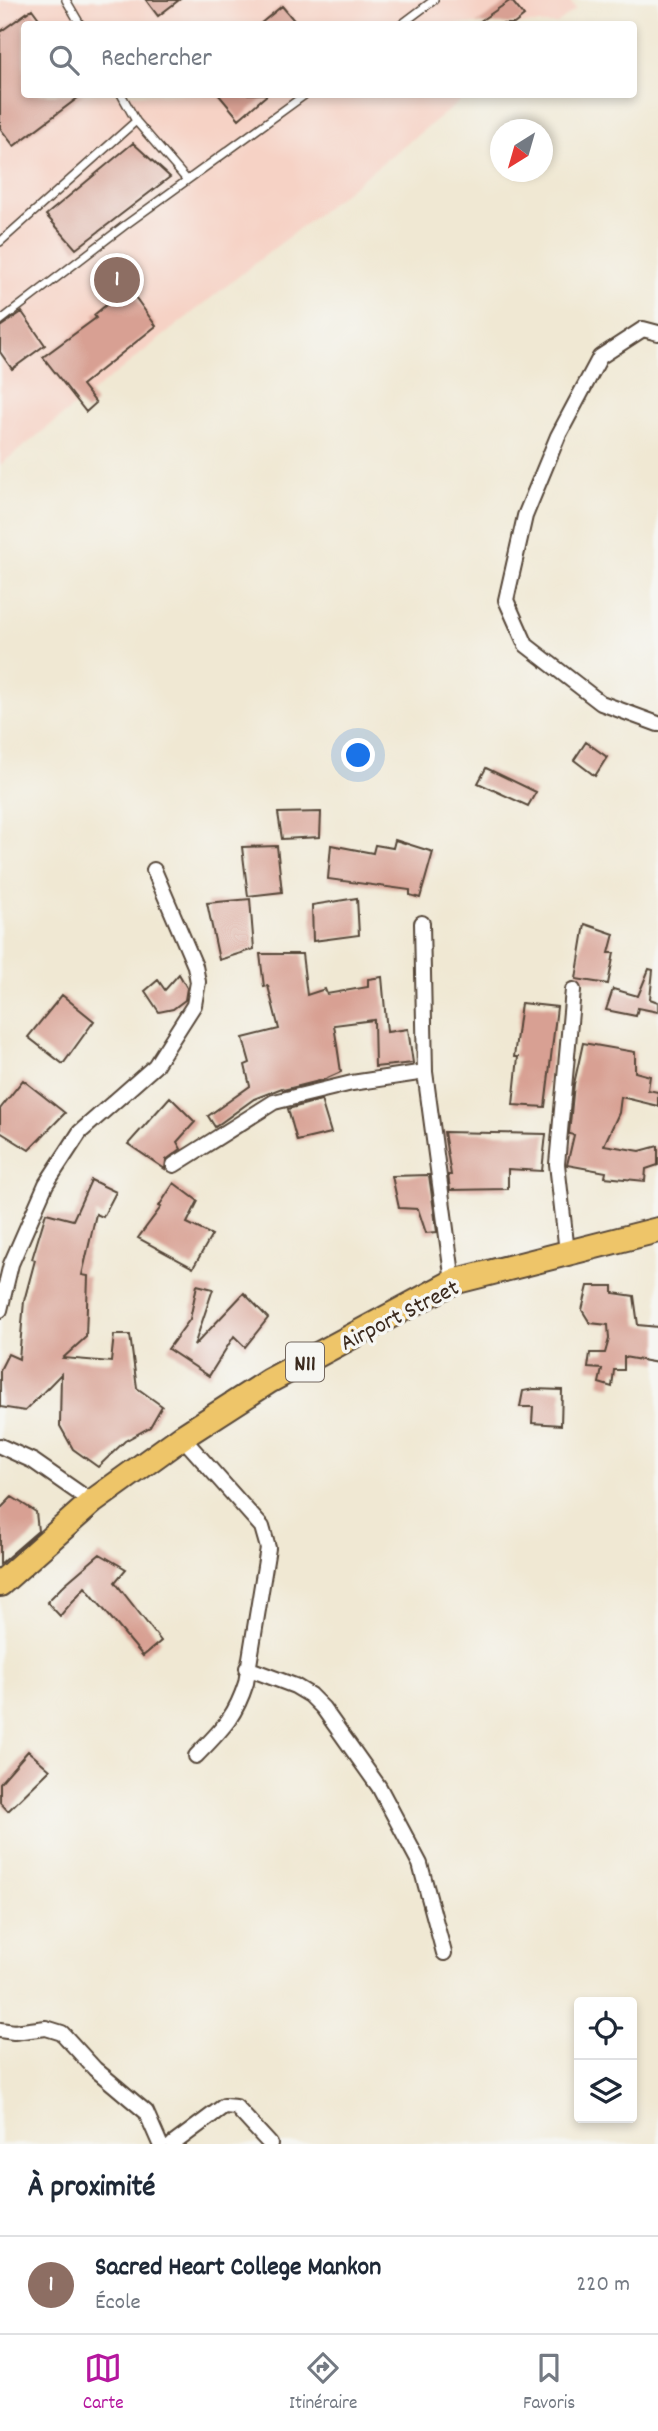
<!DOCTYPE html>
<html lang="fr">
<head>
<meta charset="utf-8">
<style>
	:root { --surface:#fff; --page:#f6f6f7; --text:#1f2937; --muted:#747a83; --line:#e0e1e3; --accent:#b5179e }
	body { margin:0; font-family:Dekko,sans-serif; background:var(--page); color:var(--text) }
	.controls { position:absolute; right:21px; bottom:21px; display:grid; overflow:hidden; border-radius:7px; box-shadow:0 4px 10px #0003 }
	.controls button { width:63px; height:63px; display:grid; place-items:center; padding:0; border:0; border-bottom:2px solid var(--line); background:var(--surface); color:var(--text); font:35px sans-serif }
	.compass { position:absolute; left:490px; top:119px; width:63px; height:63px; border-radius:50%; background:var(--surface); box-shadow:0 4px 10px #0003; rotate:217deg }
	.you { position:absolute; left:359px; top:756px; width:24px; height:24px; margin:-18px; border:5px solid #fff; border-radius:50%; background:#1a73e8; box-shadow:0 0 0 10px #1a73e833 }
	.badge { display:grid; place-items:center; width:46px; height:46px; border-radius:50%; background:var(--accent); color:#fff; font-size:23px; font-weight:700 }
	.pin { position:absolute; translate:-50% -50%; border:4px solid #fff; box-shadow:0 2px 7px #0006 }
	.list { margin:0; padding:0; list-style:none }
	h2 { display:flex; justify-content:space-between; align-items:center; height:91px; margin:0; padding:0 28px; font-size:30px }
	h2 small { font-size:23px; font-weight:400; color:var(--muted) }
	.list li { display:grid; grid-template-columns:46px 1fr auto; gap:21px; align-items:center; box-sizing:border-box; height:98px; padding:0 28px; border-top:2px solid var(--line) }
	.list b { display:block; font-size:26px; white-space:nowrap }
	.list p { margin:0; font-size:23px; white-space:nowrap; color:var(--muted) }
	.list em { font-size:23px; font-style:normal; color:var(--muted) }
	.icon { flex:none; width:38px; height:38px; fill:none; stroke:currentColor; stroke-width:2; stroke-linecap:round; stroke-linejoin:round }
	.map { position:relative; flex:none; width:658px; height:2144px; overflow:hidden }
	.search { position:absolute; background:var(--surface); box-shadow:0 4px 10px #0003; left:21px; right:21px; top:21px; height:77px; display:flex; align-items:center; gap:18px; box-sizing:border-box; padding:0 24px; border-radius:7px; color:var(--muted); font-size:26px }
	.sheet { height:189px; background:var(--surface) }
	nav { display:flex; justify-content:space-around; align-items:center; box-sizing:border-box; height:98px; border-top:2px solid var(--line); background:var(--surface); font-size:19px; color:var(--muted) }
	nav a { display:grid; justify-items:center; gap:4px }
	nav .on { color:var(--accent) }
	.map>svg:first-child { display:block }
	.built { fill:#f6d2c5 }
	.building { fill:#d8a093 }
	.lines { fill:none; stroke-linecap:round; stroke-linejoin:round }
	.service-casing { stroke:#564639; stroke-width:10 }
	.minor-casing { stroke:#564639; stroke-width:18 }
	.trunk-casing { stroke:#564639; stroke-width:28 }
	.service { stroke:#fff; stroke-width:7 }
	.minor { stroke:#fff; stroke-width:14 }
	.trunk { stroke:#eec569; stroke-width:24 }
	.labels { text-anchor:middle; stroke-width:7; stroke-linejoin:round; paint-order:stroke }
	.shield { fill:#f6f6f2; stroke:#73675e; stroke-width:2 }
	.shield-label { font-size:23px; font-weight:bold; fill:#3b2a1e }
	.street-label { font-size:24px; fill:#3b2a1e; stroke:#f6f6f2 }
</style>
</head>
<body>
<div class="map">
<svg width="658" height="2144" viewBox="0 0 658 2144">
	<rect width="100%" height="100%" fill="#f6f6f2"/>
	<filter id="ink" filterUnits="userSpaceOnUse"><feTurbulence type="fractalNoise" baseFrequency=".0143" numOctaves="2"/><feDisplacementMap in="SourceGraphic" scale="14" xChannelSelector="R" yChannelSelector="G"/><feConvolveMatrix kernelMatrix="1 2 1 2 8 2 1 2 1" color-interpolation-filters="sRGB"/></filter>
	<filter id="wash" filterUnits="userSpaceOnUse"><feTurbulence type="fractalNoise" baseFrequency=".00686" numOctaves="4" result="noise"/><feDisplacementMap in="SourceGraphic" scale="28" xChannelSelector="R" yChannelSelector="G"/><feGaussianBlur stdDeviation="1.57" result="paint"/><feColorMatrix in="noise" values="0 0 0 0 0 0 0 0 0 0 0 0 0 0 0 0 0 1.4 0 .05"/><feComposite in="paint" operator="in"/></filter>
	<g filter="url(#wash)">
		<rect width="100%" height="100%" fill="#f0e8d3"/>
		<!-- built -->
		<path class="built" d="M 0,0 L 569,0 L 576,9 L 557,24 L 24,24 L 24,94 L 468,95 L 0,465 Z"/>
		<g id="blocks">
			<!-- building -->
			<path class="building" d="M 146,0 L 179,0 L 158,16 Z
				M 511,0 L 524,16 L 514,24 L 476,24 Z
				M 282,6 L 297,24 L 260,24 Z
				M 32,9 L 43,24 L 24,24 L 24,94 L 83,94 L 14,146 L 0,128 L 0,32 Z
				M 218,94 L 268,94 L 239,119 Z
				M 133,143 L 170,177 L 76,249 L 46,215 Z
				M 128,287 L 156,326 L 82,385 L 96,403 L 86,412 L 43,357 L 96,318 L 94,315 Z
				M 22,312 L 45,345 L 12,369 L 0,352 L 0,327 Z
				M 586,742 L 607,757 L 595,776 L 574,760 Z
				M 486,768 L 536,792 L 528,806 L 478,783 Z
				M 321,812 L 320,837 L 282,839 L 278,813 Z
				M 395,840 L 433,852 L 420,898 L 410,895 L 410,890 L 328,879 L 331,845 L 373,853 L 375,845 L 393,848 Z
				M 277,846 L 282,892 L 248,896 L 242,847 Z
				M 357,898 L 359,935 L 313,941 L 312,905 Z
				M 250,899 L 254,949 L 219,960 L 207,903 Z
				M 585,924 L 614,934 L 609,953 L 614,953 L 608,984 L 576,979 Z
				M 260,954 L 302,954 L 307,995 L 325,989 L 327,994 L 368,987 L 368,979 L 382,977 L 387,1032 L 408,1029 L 413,1063 L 375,1067 L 374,1020 L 334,1025 L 341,1072 L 323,1080 L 283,1090 L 282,1088 L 254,1099 L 215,1127 L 208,1116 L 250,1086 L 245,1065 L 250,1063 L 243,1038 L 279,1029 L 268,986 L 264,987 Z
				M 649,969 L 653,970 L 650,999 L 658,1002 L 658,1012 L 638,1008 L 636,1016 L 606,1010 L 613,989 L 638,996 Z
				M 179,974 L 187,988 L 185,1000 L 173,1009 L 159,1012 L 145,991 L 158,980 L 165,990 Z
				M 62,995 L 94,1021 L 63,1064 L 28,1037 Z
				M 521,1003 L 557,1007 L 545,1107 L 513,1105 L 518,1057 L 514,1057 Z
				M 583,1043 L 635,1052 L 635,1072 L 650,1076 L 648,1090 L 658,1092 L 658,1106 L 621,1097 L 619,1113 L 604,1145 L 640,1151 L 658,1146 L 658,1165 L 646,1169 L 645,1181 L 605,1177 L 606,1172 L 567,1165 L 574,1135 L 569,1134 L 574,1084 Z
				M 23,1080 L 65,1113 L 29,1150 L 0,1132 L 0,1109 Z
				M 170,1097 L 195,1122 L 177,1142 L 181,1149 L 166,1160 L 165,1169 L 128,1144 Z
				M 321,1100 L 331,1133 L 297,1141 L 288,1109 Z
				M 444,1132 L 546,1134 L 542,1171 L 508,1169 L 508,1189 L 450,1190 L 448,1175 L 451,1175 Z
				M 429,1175 L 437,1232 L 426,1233 L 418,1209 L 399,1208 L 392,1176 Z
				M 91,1180 L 116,1192 L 103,1217 L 96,1214 L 82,1275 L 88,1276 L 86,1337 L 63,1358 L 111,1362 L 114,1335 L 130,1335 L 137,1388 L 162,1406 L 150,1427 L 125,1441 L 98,1467 L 73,1449 L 60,1426 L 61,1374 L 25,1411 L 0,1407 L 0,1370 L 8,1354 L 19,1359 L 24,1301 L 35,1260 L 32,1259 L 46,1213 L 73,1220 Z
				M 174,1183 L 198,1201 L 187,1223 L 212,1235 L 193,1268 L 138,1238 L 161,1207 L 159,1206 Z
				M 197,1285 L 213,1289 L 194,1346 L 244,1293 L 268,1318 L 245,1347 L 234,1336 L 209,1376 L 168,1349 L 190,1319 Z
				M 588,1286 L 613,1286 L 613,1293 L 634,1296 L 638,1325 L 658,1327 L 658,1363 L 624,1357 L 624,1370 L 614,1370 L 612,1387 L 599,1383 L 602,1369 L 588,1368 L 590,1353 L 605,1353 L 609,1339 L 608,1325 L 590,1323 L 582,1310 Z
				M 534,1389 L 562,1390 L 561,1425 L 532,1423 L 533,1407 L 520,1407 L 523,1391 Z
				M 12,1497 L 36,1512 L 38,1531 L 0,1564 L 0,1509 Z
				M 100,1554 L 126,1569 L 115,1582 L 161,1641 L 143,1656 L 85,1587 L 60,1616 L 47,1602 L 65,1584 Z
				M 28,1751 L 50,1770 L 8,1811 L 0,1802 L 0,1783 Z"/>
		</g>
	</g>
	<g filter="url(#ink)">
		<use href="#blocks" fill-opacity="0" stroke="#564639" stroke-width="2"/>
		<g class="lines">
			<!-- service casing -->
			<g class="service-casing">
				<path id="service" d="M 66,0 L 80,24
					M 402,24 L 434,0
					M 121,94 L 136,121 L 187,180
					M 0,242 L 136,121
					M 0,321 L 124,226 L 306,94"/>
			</g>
			<!-- minor casing -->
			<g class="minor-casing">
				<path id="minor" d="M 658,333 L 643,329 L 600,357 L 558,436 L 525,516 L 506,600 L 526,645 L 601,703 L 658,724
					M 422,923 L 425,1072 L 453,1282
					M 174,1165 L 274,1102 L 352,1083 L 425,1072
					M 567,1252 L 557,1164 L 573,990
					M 0,1310 L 11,1264 L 46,1184 L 80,1132 L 155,1066 L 194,1005 L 198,982 L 195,966 L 154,870
					M 182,1437 L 262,1527 L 268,1548 L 246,1683 C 235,1718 221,1730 196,1756
					M 0,1446 L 33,1461 L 92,1502
					M 247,1668 L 295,1686 L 310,1695 L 323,1708 L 379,1787 L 420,1864 L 444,1953
					M 0,2030 L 14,2032 L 46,2028 L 62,2033 L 95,2069 L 146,2112 L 160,2144
					M 173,2144 L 224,2106 L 236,2107 L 270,2144"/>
			</g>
			<!-- trunk casing -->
			<g class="trunk-casing">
				<path id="trunk" d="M 0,1584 L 92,1502 L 182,1437 L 269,1381 L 453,1282 L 658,1230"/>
			</g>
			<!-- service -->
			<use href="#service" class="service"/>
			<!-- minor -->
			<use href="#minor" class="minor"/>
			<!-- trunk -->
			<use href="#trunk" class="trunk"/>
		</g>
	</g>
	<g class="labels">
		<!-- shield labels -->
		<rect class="shield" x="286" y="1342.5" width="38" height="39" rx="5"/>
		<g class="shield-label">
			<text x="305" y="1370">N11</text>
		</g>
		<!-- street labels -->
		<g class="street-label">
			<text transform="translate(399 1314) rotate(-27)" y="8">Airport Street</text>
		</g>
	</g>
</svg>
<div class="controls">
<button><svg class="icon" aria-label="locate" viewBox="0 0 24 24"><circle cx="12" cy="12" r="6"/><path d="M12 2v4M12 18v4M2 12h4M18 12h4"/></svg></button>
<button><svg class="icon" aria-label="layers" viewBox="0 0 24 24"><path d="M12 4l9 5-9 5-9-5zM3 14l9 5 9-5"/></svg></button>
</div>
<svg class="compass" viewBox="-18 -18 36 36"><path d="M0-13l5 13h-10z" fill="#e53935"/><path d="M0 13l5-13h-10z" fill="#747a83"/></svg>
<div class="you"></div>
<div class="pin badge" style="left:117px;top:280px;background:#8d6e63">1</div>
<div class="search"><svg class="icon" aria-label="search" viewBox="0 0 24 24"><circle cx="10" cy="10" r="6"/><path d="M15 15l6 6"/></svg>Rechercher</div>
</div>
<section class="sheet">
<h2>À proximité<small></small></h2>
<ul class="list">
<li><span class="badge" style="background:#8d6e63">1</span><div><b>Sacred Heart College Mankon</b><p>École</p></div><em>220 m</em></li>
</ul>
</section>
<nav>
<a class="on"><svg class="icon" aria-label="map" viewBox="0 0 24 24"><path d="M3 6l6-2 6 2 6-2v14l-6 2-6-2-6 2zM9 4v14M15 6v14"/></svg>Carte</a>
<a><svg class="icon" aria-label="directions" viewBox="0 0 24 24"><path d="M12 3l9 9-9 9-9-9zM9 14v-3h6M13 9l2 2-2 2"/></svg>Itinéraire</a>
<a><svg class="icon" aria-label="saved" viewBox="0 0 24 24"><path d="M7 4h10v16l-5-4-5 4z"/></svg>Favoris</a>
</nav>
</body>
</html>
